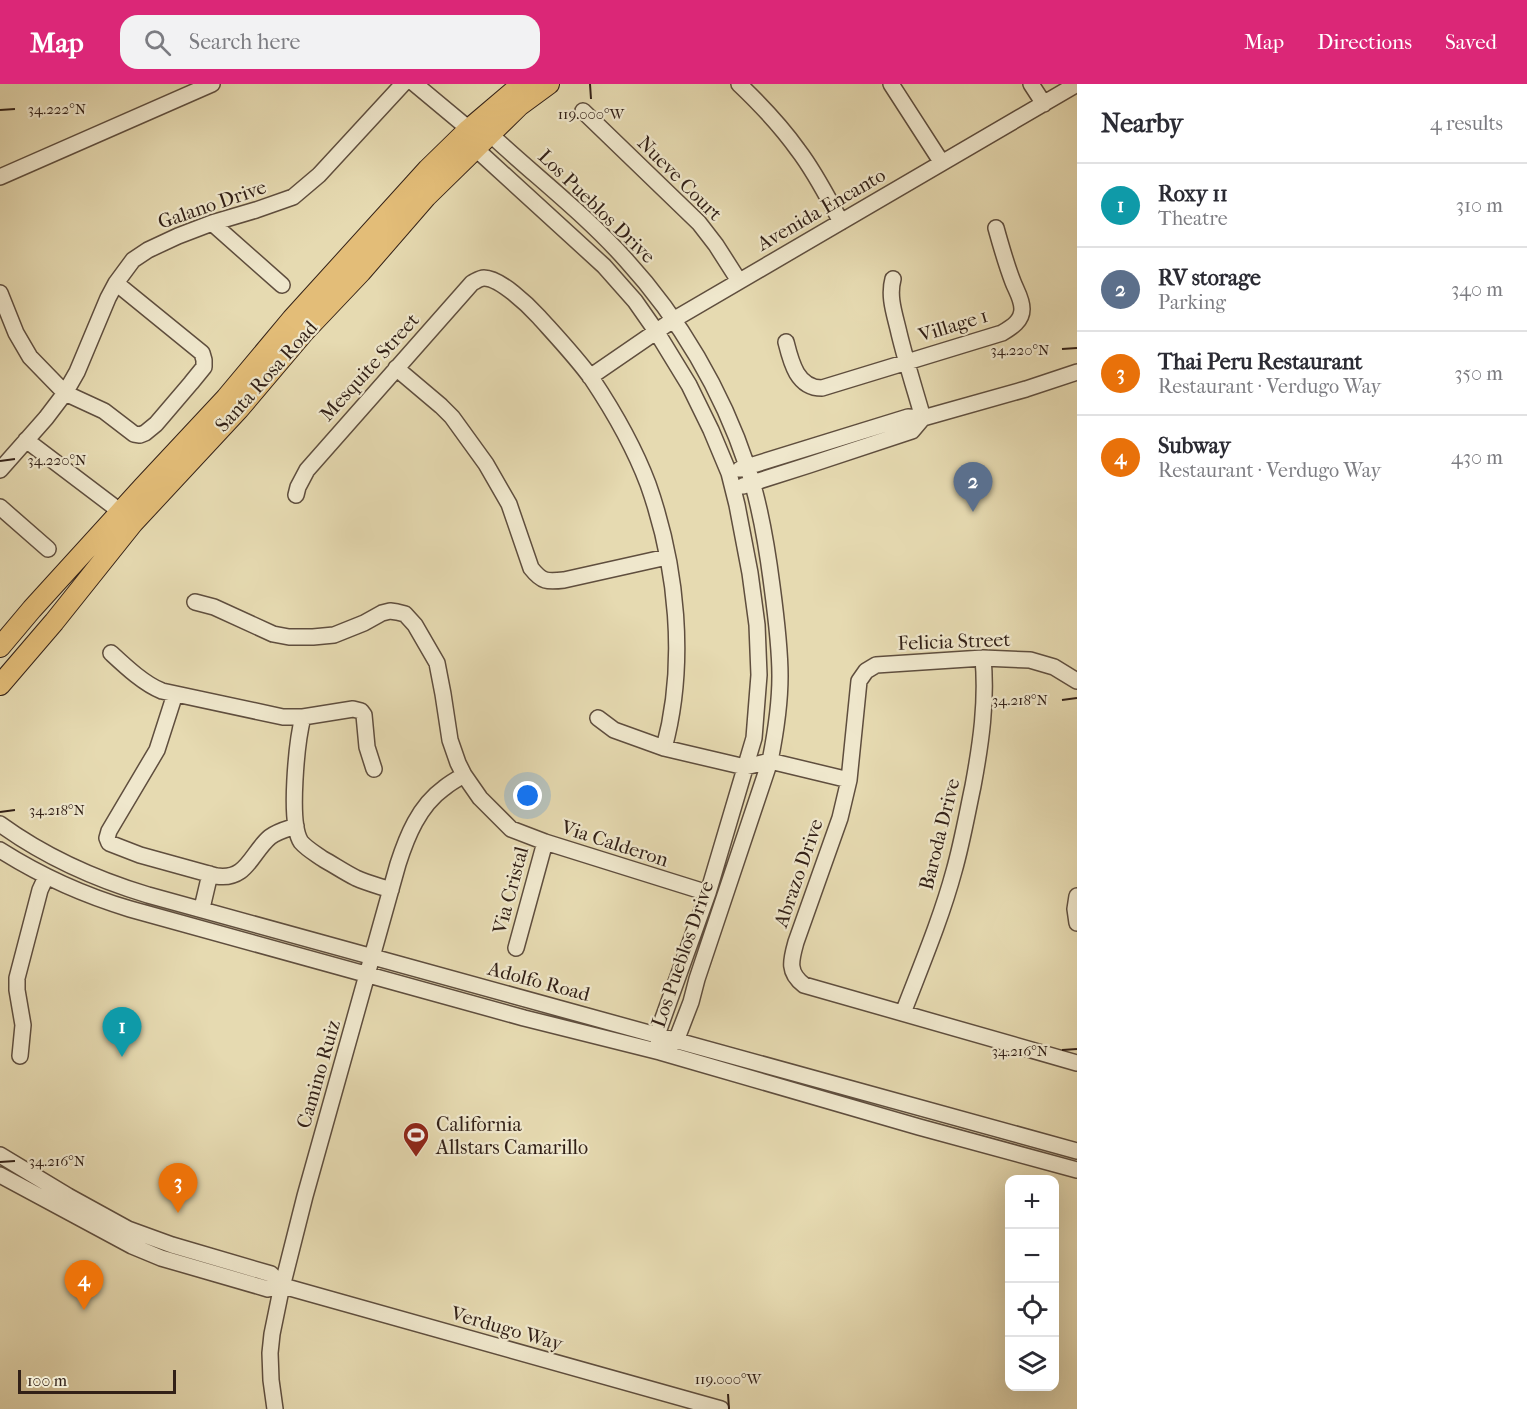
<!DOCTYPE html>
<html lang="en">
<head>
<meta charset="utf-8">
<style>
	:root { --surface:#fff; --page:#f2f2f3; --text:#2b2b33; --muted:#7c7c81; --line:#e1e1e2; --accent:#db2777 }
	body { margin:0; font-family:"IM FELL French Canon",serif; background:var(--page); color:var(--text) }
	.controls { position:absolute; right:18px; bottom:18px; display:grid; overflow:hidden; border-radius:12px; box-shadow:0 6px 24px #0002 }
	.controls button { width:54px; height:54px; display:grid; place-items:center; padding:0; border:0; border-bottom:2px solid var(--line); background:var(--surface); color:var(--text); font:30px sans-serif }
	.scale { position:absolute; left:18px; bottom:15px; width:158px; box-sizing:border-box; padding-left:6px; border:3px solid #322017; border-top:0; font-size:16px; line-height:21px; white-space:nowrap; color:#322017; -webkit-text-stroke:4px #efe7cc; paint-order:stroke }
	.you { position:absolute; left:528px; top:712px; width:21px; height:21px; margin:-15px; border:4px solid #fff; border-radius:50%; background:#1a73e8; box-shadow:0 0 0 9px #1a73e833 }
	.badge { display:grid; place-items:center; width:39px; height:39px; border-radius:50%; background:var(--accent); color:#fff; font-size:20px; font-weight:700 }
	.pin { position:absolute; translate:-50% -50px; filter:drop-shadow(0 2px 3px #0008) }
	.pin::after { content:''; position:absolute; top:32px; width:21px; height:18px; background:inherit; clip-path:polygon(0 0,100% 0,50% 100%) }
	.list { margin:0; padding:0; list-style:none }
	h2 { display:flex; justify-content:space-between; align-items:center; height:78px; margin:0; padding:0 24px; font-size:26px }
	h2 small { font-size:20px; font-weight:400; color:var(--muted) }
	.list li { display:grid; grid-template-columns:39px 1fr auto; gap:18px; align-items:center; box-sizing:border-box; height:84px; padding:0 24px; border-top:2px solid var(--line) }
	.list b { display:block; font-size:22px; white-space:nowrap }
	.list p { margin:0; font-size:20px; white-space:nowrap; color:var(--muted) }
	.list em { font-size:20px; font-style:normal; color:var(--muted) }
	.icon { flex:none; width:33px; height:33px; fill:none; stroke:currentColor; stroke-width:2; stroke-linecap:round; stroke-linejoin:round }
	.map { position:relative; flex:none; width:1077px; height:1325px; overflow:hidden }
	header { display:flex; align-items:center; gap:36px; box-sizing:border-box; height:84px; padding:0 30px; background:var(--accent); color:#fff }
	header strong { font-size:28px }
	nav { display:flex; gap:33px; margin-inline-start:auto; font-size:21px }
	.search { width:420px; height:54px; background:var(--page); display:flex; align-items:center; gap:15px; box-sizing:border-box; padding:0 21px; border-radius:18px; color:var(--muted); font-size:22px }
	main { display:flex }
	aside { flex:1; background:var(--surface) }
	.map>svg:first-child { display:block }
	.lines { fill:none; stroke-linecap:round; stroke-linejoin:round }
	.minor-casing { stroke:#5f4e3e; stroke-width:18 }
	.major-casing { stroke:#322017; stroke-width:22 }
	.minor { stroke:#efe7cc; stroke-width:15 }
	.major { stroke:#e3bd78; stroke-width:20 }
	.ticks { fill:none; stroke:#322017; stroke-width:2 }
	.labels { text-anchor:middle; stroke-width:4.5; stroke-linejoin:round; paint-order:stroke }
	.street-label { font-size:20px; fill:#322017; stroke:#efe7cc }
	.poi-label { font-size:20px; fill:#322017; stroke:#efe7cc; text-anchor:start }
	.ticks-label { font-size:15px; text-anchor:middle; fill:#322017; stroke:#efe7cc; stroke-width:4.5; stroke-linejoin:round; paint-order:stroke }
</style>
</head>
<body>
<header>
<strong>Map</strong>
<div class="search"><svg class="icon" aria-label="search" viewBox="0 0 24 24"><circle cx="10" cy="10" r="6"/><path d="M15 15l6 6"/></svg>Search here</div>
<nav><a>Map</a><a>Directions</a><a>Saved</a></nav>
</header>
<main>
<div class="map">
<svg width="1077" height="1325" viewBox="0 0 1077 1325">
	<rect width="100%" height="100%" fill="#e6dab1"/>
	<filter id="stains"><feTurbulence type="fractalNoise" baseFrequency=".00333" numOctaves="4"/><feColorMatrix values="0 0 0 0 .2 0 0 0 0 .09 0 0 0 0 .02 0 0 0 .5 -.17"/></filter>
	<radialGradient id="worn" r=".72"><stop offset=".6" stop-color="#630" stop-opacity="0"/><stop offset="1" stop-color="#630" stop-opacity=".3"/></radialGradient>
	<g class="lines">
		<!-- minor casing -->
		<g class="minor-casing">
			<path id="minor" d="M 415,0 L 469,45 L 490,50 C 535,92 585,130 626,176 C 680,235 722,307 747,382 C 760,419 767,463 772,502 C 776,532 780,562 780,592 C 780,618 775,652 770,677 L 697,895 L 691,918 L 676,957 L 660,968
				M 739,0 C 760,20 781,42 798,66 C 815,88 828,114 841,138
				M 891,0 L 942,79
				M 1031,0 L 1044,20
				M 583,27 L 699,139 L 716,161 L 739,197
				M 472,54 L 476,65 L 604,182 L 635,217 L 656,247 L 689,301 L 711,346 L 729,389 L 737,421 L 750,489 L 757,541 L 759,591 L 754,654 L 708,809 L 657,951 L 659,959
				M 0,93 L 212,0
				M 212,139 L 282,201
				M 893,195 C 888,213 895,231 899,249 C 906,278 915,306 923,334
				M 0,209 L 16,249 L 30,273 L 65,309 L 104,327 L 134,350 L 140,351 L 145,349 L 156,340 L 191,299 L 204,283 L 204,276 L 202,269 L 116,199
				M 786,258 C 791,278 797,304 822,304 L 1002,249 C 1012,243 1022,237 1022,225 C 1022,215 1016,206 1013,198 C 1006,180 1001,162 996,144
				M 396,284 L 441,322 L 452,333 L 486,380 L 509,420 L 531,484 C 542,498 547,498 564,496 L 667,473
				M 590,293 L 673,236 L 1077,0
				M 26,356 L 121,428
				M 740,385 L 908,333 L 923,334 L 1026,305 L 1077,288
				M 0,386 L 46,334 L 65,309 L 77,288 L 108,214 L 116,199 L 133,176 L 148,166 L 178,152 L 212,139 L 256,126 L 293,113 L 319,91 L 403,0
				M 743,402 L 809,381 L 912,347 L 923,334
				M 296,411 L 298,403 L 307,386 L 472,199 C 476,197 480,194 484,194 C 500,194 528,221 539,233 C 557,253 576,273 592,295 C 614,328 634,363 648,400 C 677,482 687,579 664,664
				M 0,423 L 48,465
				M 195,518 L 214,523 L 273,550 L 289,553 L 313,553 L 334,551 L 364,539 L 382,529 L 390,527 L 397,528 L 405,530 L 415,541 L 437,579 L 443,610 L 450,656 L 458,679 L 464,691 L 480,714 L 511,745 L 545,758 L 708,809
				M 111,569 C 125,582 144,600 162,607 L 283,633 L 303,633 L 353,625 L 361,627 L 364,631 L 367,663 L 374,685
				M 1077,597 L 1054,583 L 1030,576 L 983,574 L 876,581 L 866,587 L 859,597 L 849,696 L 840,734 L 796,858 C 791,876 787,888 804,901 L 1077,979
				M 175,610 L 157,666 L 109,747 L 107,754 L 109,759 L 140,771 L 216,792 C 247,797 251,769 270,753 C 278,747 287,745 296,742
				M 303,633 C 297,656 288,739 301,758 C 307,765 316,770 323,775 C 334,781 344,788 356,794 C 367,799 379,802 391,806
				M 598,634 L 614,646 L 664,664 L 745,683 L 770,677 L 849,696
				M 0,740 C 44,772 95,795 148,811 L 1077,1067
				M 0,766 C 41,792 83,811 130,825 L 524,934 L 660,968 L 919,1043 L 1077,1086
				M 1077,812 L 1075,825 L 1077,839
				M 202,824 L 210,790
				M 516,864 L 545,758
				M 903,929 C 921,882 941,835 954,787 C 962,759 967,730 973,702 C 981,659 987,617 983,574
				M 20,972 L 23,941 L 17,906 L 17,894 L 40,806 L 46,793
				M 0,1071 L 68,1112 L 128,1145 L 172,1161 L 271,1190 L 283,1202
				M 0,1091 L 132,1162 L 161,1174 L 268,1205 L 283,1202 L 721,1325
				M 275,1325 L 271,1296 L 270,1269 L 272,1250 L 280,1211 L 305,1112 L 398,780 C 407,752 419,722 444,704 C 450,699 457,695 464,691"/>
		</g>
		<!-- major casing -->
		<g class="major-casing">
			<path id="major" d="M 0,563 L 32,525 L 143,403 L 226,314 L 292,235 L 428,85 L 469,45 L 522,0
				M 0,601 L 54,538 L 133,439 L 239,325 L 305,247 L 361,188 L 426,113 L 519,22 L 549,0"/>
		</g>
		<!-- minor -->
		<use href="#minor" class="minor"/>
		<!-- major -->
		<use href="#major" class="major"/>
	</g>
	<!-- ticks -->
	<path class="ticks" d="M 590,0 L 591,15M 0,26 L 15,25M 1062,265 L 1077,264M 0,377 L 15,375M 1062,616 L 1077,614M 0,728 L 15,726M 1062,966 L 1077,965M 0,1078 L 15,1077M 728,1310 L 729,1325"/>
	<!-- icons -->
	<defs>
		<g id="stadium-pin" transform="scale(1.35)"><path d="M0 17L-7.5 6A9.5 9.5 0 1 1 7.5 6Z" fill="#8f2418" stroke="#efe7cc"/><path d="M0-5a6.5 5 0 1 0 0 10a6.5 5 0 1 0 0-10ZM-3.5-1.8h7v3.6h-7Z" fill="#fff"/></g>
	</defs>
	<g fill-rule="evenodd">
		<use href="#stadium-pin" x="416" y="1051"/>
	</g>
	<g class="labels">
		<!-- street labels -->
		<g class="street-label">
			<text transform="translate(680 94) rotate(45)" y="7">Nueve Court</text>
			<text transform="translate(212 120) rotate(-19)" y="7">Galano Drive</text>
			<text transform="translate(597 122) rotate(44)" y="7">Los Pueblos Drive</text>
			<text transform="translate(821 125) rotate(-30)" y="7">Avenida Encanto</text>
			<text transform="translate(953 241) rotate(-17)" y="7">Village 1</text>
			<text transform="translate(369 283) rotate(-48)" y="7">Mesquite Street</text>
			<text transform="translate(266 292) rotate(-48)" y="7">Santa Rosa Road</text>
			<text transform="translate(954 557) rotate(-2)" y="7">Felicia Street</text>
			<text transform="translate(939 750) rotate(-76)" y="7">Baroda Drive</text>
			<text transform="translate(615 759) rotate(18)" y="7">Via Calderon</text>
			<text transform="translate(798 789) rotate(-71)" y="7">Abrazo Drive</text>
			<text transform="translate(510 806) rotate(-75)" y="7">Via Cristal</text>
			<text transform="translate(682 870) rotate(-71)" y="7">Los Pueblos Drive</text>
			<text transform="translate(539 897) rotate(15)" y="7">Adolfo Road</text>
			<text transform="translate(318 990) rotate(-74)" y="7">Camino Ruiz</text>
			<text transform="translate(507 1244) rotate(16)" y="7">Verdugo Way</text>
		</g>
		<!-- poi labels -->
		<g class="poi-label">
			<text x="436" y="1047">California<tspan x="436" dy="23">Allstars Camarillo</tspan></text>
		</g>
	</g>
	<g class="ticks-label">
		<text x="57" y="30">34.222°N</text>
		<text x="591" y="35">119.000°W</text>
		<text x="1020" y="271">34.220°N</text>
		<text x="57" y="381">34.220°N</text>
		<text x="1020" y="621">34.218°N</text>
		<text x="57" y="731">34.218°N</text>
		<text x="1020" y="972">34.216°N</text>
		<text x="57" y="1082">34.216°N</text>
		<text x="728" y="1300">119.000°W</text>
	</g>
	<rect width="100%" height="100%" filter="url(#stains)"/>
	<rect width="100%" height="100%" fill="url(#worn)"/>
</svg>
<div class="controls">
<button>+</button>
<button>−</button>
<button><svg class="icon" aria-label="locate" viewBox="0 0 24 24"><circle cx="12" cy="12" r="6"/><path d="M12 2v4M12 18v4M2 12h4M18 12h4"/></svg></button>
<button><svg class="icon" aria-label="layers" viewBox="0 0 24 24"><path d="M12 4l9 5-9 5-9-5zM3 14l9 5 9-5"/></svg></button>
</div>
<div class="scale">100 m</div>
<div class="you"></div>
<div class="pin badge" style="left:122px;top:973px;background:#0f9aa8">1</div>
<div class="pin badge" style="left:973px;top:428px;background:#5c6f8a">2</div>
<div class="pin badge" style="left:178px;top:1129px;background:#e8710a">3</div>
<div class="pin badge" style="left:84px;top:1226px;background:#e8710a">4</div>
</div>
<aside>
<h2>Nearby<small>4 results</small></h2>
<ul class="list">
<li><span class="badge" style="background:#0f9aa8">1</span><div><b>Roxy 11</b><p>Theatre</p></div><em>310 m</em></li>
<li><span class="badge" style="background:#5c6f8a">2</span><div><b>RV storage</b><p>Parking</p></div><em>340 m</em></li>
<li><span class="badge" style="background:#e8710a">3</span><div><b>Thai Peru Restaurant</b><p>Restaurant · Verdugo Way</p></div><em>350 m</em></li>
<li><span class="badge" style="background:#e8710a">4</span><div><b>Subway</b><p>Restaurant · Verdugo Way</p></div><em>430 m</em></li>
</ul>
</aside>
</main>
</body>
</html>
